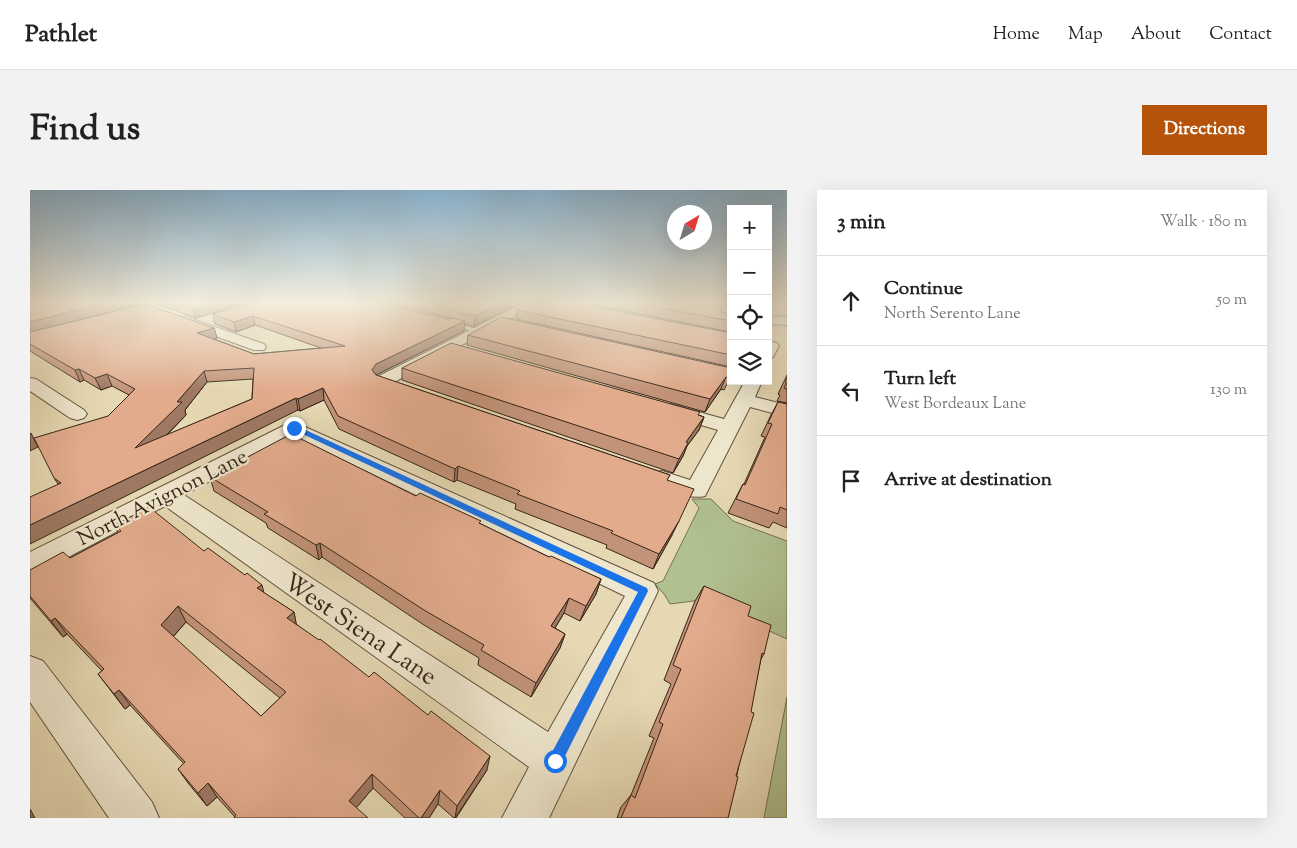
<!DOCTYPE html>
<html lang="en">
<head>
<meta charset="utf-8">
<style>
	:root { --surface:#fff; --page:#f2f2f2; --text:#222; --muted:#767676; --line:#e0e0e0; --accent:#b45309 }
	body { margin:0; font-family:"Sorts Mill Goudy",serif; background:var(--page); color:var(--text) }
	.controls { position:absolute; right:15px; top:15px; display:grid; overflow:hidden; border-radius:0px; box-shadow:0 5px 20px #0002 }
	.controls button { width:45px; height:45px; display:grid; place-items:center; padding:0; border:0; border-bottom:1px solid var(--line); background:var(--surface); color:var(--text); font:25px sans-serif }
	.compass { position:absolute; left:637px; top:15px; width:45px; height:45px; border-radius:50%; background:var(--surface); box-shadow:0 5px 20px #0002; rotate:38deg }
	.stop { position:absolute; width:15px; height:15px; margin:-11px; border:4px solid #1a73e8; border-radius:50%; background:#fff }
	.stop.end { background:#1a73e8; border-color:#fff; box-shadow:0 1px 5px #0008 }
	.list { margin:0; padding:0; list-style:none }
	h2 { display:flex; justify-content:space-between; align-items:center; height:65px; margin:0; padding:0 20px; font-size:21px }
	h2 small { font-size:16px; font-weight:400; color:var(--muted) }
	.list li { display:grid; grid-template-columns:32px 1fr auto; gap:15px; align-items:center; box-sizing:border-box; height:90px; padding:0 20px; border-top:1px solid var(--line) }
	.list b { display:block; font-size:19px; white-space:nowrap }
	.list p { margin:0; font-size:16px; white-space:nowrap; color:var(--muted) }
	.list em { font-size:16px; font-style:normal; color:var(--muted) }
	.icon { flex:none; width:28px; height:28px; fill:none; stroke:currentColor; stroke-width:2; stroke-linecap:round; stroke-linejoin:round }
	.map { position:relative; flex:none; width:757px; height:628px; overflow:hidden; border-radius:0px }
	header { display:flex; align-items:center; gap:30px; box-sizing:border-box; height:70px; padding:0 25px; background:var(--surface); border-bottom:1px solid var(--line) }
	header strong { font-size:24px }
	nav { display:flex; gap:28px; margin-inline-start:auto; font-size:18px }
	.intro { display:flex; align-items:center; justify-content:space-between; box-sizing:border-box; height:120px; padding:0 30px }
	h1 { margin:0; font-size:35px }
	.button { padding:12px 22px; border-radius:0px; background:var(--accent); color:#fff; font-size:18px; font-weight:700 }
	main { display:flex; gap:30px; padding:0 30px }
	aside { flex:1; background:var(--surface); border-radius:0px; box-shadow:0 5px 20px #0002 }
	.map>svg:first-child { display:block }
	.green { fill:#b0c08f; stroke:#747254 }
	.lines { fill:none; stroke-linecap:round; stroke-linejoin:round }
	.service-casing { stroke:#62523e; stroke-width:2 }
	.minor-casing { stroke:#62523e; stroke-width:2 }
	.service { fill:#eee6cd; fill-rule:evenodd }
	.minor { fill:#eee6cd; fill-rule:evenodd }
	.wall { fill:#c29378; stroke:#372518; fill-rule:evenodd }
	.shaded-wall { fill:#9e7862; stroke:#372518 }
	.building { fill:#e1ab8c; stroke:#372518; fill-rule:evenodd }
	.route { fill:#1a73e8 }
	.labels { text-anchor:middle; stroke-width:4.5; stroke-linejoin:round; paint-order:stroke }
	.street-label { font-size:21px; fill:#372518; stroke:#eee6cd }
	.near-street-label { font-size:25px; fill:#372518; stroke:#eee6cd }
</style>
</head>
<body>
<header>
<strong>Pathlet</strong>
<nav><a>Home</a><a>Map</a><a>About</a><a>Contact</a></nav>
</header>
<div class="intro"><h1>Find us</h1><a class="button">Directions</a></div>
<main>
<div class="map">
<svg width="757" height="628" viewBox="0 0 757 628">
	<rect width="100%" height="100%" fill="#e5d8b2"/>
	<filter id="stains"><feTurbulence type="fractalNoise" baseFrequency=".004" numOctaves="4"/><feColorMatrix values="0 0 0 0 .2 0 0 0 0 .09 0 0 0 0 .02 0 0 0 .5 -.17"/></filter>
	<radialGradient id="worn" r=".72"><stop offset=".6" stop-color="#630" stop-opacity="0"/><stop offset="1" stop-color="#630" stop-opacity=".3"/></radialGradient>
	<!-- green -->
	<path class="green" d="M 662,309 L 681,309 L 703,331 L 757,351 L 757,449 L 671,410 L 640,414 L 634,404 L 625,394 L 633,391 L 669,318 Z
		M 757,507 L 757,628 L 734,628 Z"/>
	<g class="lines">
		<!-- service casing -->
		<g class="service-casing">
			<path id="service" d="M 418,131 L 451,140 L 452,141 L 449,143 L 416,134 L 416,132 Z"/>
		</g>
		<!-- minor casing -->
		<g class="minor-casing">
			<path id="minor" d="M 494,113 L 509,113 L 359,195 L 347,195 L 344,191 L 347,187 Z
				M 638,113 L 665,113 L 701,119 L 701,127 L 644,117 Z
				M 154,126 L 234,154 L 236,157 L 234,160 L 224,160 L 149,133 L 147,130 Z
				M 738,126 L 757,127 L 757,135 L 738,134 Z
				M 738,151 L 747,153 L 749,156 L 743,167 L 738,169 Z
				M 0,188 L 6,189 L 54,220 L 57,224 L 54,228 L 47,230 L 40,228 L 0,201 Z
				M 715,191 L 732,191 L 725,207 L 757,215 L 757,227 L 720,217 L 675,306 C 658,310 640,299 624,293 L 620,288 L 624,283 L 632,281 L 660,290 L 688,240 L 633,224 L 631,220 L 633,216 L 640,214 L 694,229 Z
				M 264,232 L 624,393 L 628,401 L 519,628 L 472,628 L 499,577 L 135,316 L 10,382 L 0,386 L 0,362 L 257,234 ZM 264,246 L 595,406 L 518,542 L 154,305 Z
				M 0,466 L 13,471 L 122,612 L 129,628 L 79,628 L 0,512 Z"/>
		</g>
		<!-- service -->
		<use href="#service" class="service"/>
		<!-- minor -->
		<use href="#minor" class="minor"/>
	</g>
	<!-- wall -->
	<path class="wall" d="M 0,113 L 112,113 L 53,129 L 184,138 L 187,148 L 184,149 L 224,164 L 291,158 L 225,135 L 206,142 L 185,134 L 183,124 L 418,129 L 421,128 L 360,113 L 490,113 L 444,136 L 435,134 L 434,141 L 346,185 L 640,285 L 637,290 L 642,345 L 623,379 L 576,358 L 577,355 L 485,319 L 486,314 L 427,290 L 424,292 L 309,239 L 294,210 L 270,221 L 268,220 L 28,294 L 24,288 L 78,226 L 99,205 L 82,196 L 71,200 L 54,190 L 50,192 L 0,161 ZM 223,189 L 222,209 L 137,245 L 156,225 L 155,220 L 177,192 Z
		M 124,113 L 215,113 L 166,128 Z
		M 556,113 L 667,113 L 691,122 L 701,124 L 701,142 Z
		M 677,113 L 691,113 L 690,115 Z
		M 487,120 L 701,143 L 701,177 L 486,129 Z
		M 438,145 L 701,186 L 694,200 L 691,199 L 675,222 L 437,155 Z
		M 372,178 L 669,225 L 674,227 L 669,240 L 657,256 L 653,266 L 643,283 L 372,190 Z
		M 757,185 L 757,213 L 747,211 L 750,205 L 748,204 Z
		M 748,212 L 757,214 L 757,338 L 743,332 L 739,338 L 698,323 L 713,294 L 714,294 L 735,247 L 731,246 L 741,225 Z
		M 180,287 L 386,306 L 451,334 L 519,367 L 571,389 L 566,404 L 550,431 L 534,423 L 525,438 L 535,444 L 530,458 L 501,507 L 448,475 L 449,468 L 394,435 L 292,367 L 289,370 L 238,338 L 236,333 L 184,301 Z
		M 85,335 L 174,361 L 234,403 L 264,422 L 266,434 L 457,580 L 426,628 L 424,628 L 408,614 L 399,628 L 375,628 L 343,598 L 326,618 L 205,627 L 187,607 L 177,616 L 158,593 L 148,579 L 154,574 L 100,515 L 95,519 L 68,484 L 72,481 L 37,444 L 33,447 L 0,408 L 0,380 L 40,368 L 88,343 ZM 156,432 L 250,508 L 231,526 L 143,447 Z
		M 674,396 L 718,426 L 734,464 L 731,469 L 698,628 L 587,628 L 591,617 L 601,605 L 624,548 L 619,546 L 641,494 L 634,490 L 665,411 Z"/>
	<!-- shaded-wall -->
	<path class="shaded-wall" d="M 74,113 L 112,113 L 0,143 L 0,132 Z
		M 182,113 L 215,113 L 166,128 L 163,119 Z
		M 472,113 L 490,113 L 444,136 L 445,126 Z
		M 223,126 L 225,135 L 206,142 L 204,132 Z
		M 435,131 L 434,141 L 346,185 L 342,180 L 346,174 Z
		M 184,138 L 187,148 L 170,154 L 167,143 Z
		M 49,179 L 54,190 L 50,192 L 45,180 Z
		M 174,181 L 177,192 L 155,220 L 156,225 L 111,271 L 105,258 L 147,212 Z
		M 77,184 L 82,196 L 71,200 L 65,188 Z
		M 696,187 L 691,199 L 675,222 L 680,209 Z
		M 293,198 L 294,210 L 270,221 L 268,209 Z
		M 266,208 L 268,220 L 0,354 L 0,335 Z
		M 674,227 L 669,240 L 657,256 L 653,266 L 643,283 L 656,252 Z
		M 1,243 L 8,257 L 0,261 L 0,244 Z
		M 428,276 L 427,290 L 424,292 L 425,279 Z
		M 649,331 L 642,345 L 623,379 L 629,364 Z
		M 290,353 L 292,367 L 289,370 L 286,355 Z
		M 571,389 L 566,404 L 550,431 L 556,416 Z
		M 232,395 L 236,411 L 227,398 Z
		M 539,408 L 534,423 L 517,451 L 521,436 Z
		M 148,416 L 156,432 L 139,451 L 131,435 Z
		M 264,422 L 267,438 L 257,428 Z
		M 25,428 L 37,444 L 33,447 L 21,431 Z
		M 535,444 L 530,458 L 501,507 L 506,493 Z
		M 89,500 L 100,515 L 95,519 L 84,504 Z
		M 460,566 L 457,580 L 425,628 L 427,616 Z
		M 342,584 L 343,598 L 321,624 L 319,611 Z
		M 178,593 L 187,607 L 177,616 L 168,603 Z
		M 410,600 L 408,614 L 399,628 L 391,628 Z
		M 0,619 L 5,628 L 0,628 Z"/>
	<!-- building -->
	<path class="building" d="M 0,113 L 74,113 L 0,132 Z
		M 147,113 L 182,113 L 163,119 Z
		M 223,113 L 350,113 L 418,129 L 422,128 L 435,131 L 346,174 L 342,180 L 346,185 L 640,285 L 637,290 L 664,299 L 649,331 L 629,364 L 581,343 L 583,341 L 487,304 L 490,301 L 428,276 L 425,279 L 308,226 L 293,198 L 268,209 L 266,208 L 0,335 L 0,307 L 31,293 L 24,288 L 4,248 L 78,226 L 105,199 L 77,184 L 65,188 L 49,179 L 45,180 L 0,154 L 0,142 L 115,114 L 184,138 L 167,143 L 224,164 L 315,156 L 223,126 L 204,132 L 183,124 ZM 224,178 L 222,209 L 105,258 L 152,212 L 147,212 L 174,181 Z
		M 399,113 L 472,113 L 445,126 L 427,122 L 424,119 Z
		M 499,113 L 546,113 L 701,143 L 701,165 L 487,120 Z
		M 605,113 L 667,113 L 692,117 L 691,122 L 701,124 L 701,131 Z
		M 471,127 L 701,178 L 701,185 L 700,188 L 696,187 L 680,209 L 438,145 Z
		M 421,153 L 670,222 L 668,225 L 674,227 L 656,252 L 658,253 L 649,269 L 372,178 Z
		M 757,187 L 757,199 L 754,198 L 756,193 L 755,192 Z
		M 748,212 L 757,214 L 757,320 L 750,317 L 748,324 L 706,309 L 713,294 L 715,295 L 742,234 L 738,233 Z
		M 261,244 L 386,306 L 390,303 L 451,331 L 449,333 L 519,367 L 521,366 L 571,389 L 556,416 L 539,408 L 521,436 L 535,444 L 506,493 L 451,460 L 454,455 L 394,420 L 290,353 L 286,355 L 234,324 L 238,322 L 180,287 Z
		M 119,317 L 174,361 L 178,358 L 215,385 L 217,383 L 232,395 L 227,398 L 264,422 L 257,428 L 289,450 L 290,449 L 339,487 L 344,482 L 398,525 L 401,521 L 460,566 L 427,616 L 410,600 L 391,628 L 389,628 L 342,584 L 319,611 L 338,628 L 204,628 L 206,625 L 178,593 L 168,603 L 148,579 L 155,572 L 89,500 L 84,504 L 68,484 L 74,479 L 25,428 L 21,431 L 0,406 L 0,380 L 33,362 L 40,368 L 91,341 L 85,335 ZM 148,416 L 256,502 L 231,526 L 131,435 Z
		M 674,396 L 721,416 L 718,426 L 741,435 L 734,464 L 732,463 L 721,522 L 724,523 L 706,586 L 708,587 L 698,628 L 591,628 L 601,605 L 605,608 L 633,534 L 629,532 L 651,479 L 643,475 Z"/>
	<!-- sky -->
	<linearGradient id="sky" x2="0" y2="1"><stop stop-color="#89b5d4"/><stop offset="0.56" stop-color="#f3eddc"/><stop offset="1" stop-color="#f3eddc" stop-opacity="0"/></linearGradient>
	<rect width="757" height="201" fill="url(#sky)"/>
	<!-- route -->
	<path class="route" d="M 262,236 L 267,236 L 617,398 L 618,401 L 530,576 L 525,578 L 520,576 L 518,571 L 520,566 L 608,402 L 262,239 Z"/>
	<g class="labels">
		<!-- street labels -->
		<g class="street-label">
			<text transform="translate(132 307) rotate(-27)" y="7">North Avignon Lane</text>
		</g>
		<!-- near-street labels -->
		<g class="near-street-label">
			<text transform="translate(331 438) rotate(34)" y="9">West Siena Lane</text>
		</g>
	</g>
	<rect width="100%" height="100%" filter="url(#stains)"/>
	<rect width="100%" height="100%" fill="url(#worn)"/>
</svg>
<div class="controls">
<button>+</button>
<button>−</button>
<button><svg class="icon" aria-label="locate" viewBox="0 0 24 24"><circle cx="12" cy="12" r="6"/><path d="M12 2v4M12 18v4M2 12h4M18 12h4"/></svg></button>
<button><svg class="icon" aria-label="layers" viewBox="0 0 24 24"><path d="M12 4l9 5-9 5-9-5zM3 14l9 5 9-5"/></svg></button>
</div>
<svg class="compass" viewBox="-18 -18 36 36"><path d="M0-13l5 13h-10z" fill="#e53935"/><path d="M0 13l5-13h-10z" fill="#767676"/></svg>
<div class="stop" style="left:525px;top:571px"></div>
<div class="stop end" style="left:264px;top:238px"></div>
</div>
<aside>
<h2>3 min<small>Walk · 180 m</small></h2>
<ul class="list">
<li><svg class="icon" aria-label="ahead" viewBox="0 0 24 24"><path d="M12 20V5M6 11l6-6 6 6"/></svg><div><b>Continue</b><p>North Serento Lane</p></div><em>50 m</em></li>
<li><svg class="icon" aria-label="left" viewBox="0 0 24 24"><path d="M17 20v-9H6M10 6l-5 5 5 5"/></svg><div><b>Turn left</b><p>West Bordeaux Lane</p></div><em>130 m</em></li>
<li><svg class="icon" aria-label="arrive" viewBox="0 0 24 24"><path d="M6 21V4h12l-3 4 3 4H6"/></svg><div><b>Arrive at destination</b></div></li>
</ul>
</aside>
</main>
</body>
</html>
